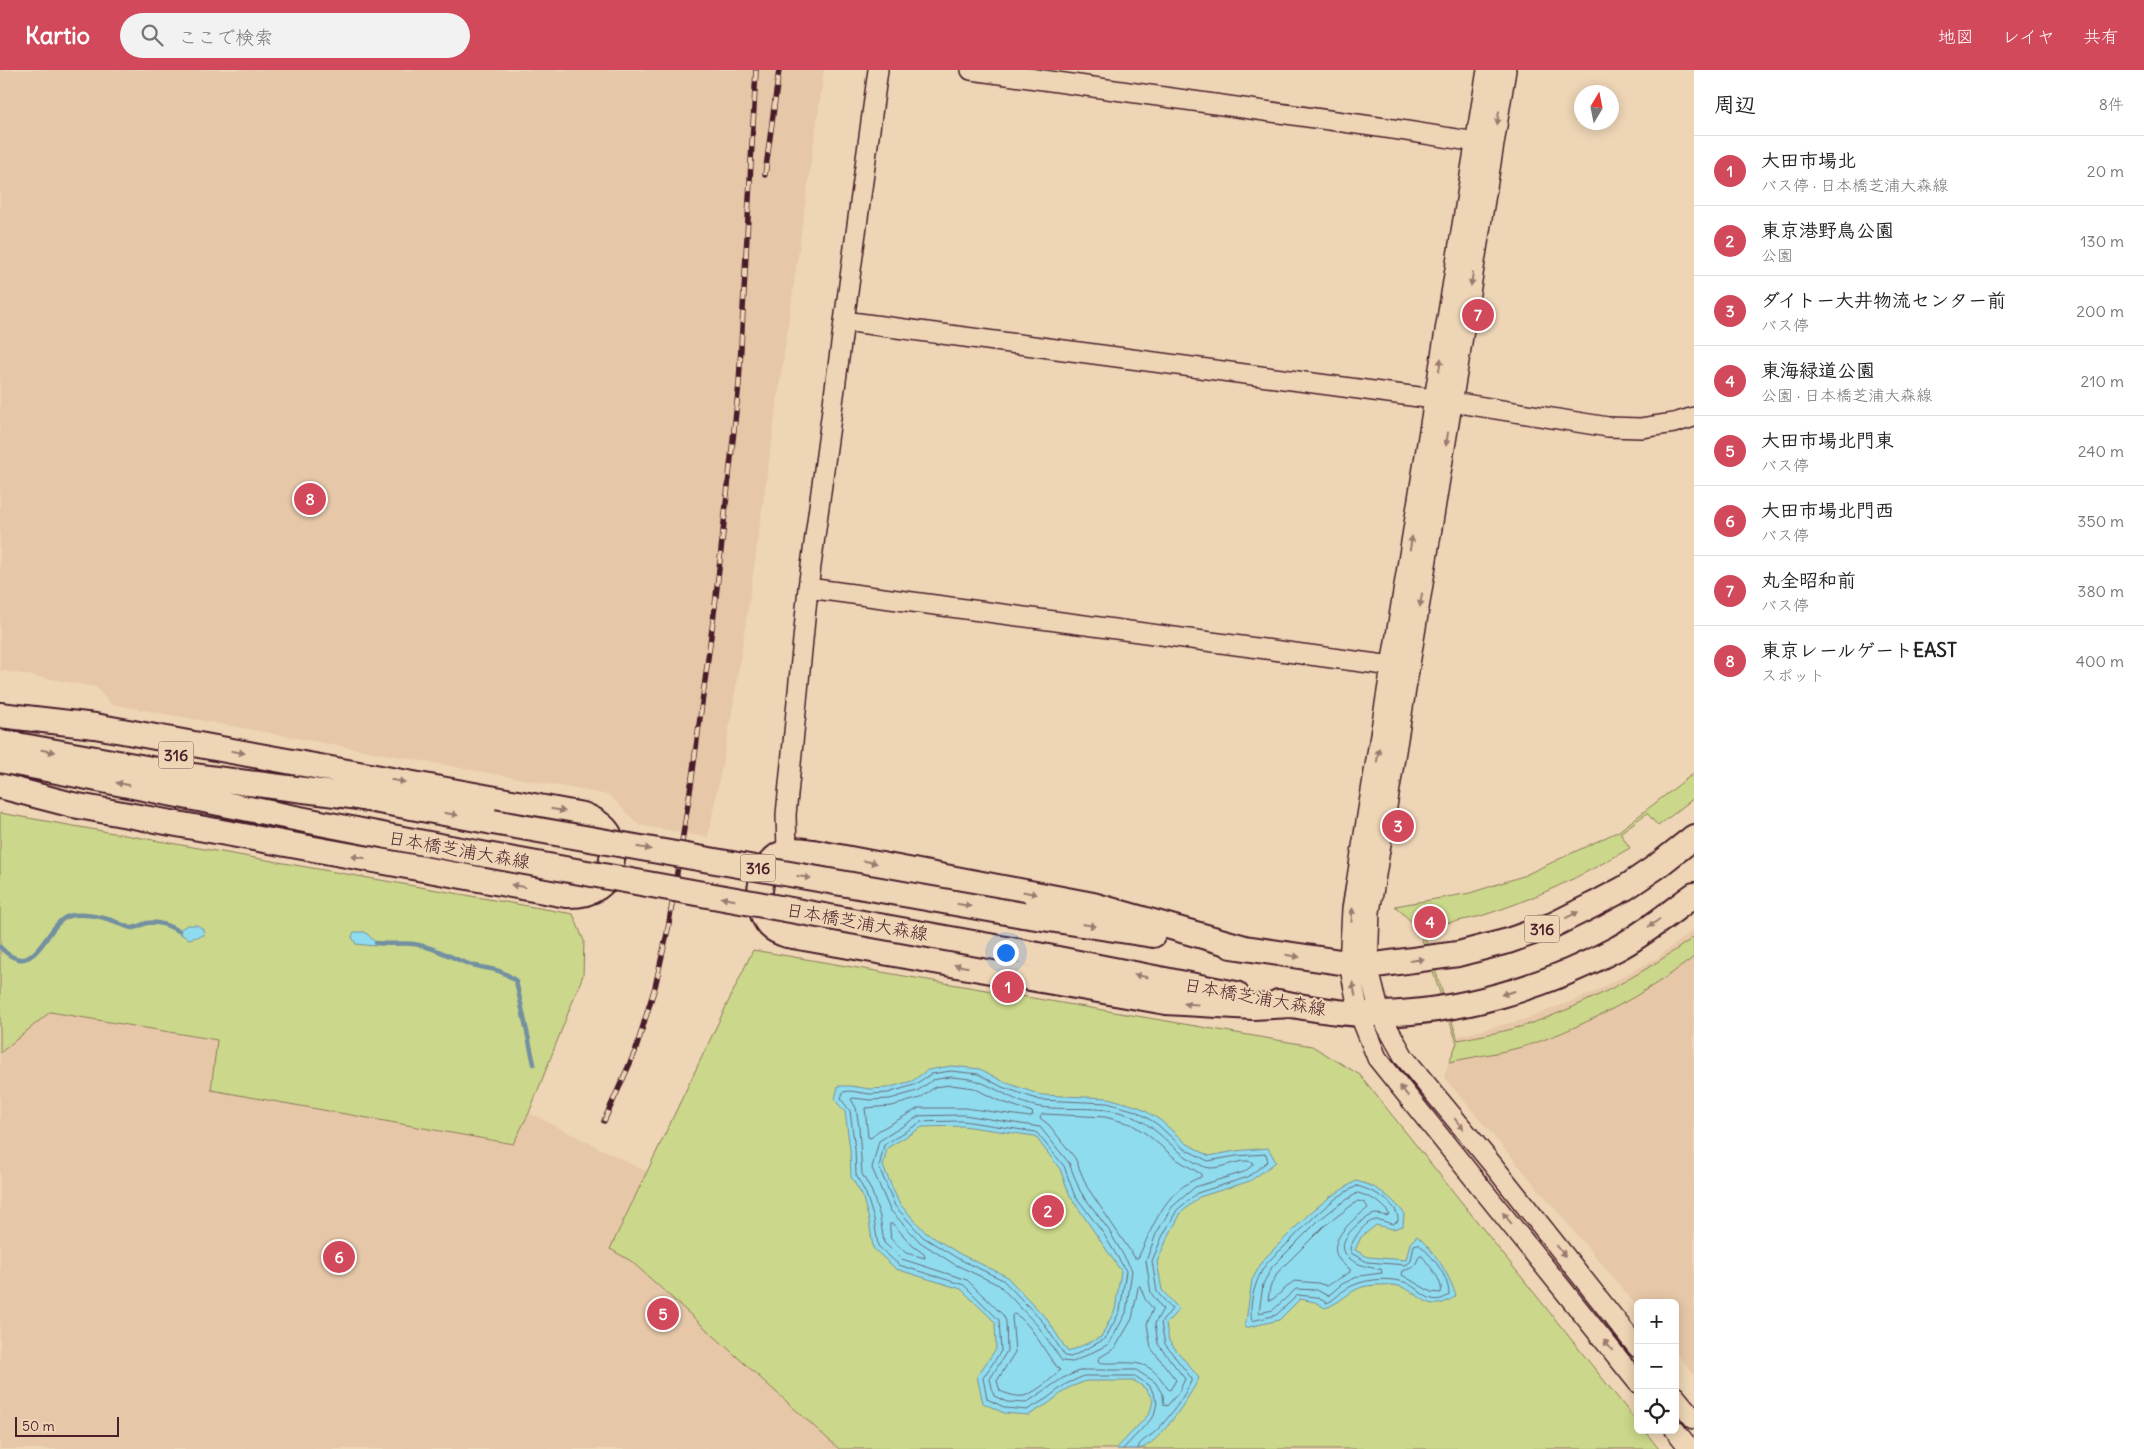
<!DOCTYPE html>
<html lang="ja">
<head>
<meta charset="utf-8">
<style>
	:root { --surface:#fff; --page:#f2f2f2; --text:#222; --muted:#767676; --line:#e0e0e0; --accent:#d1495b }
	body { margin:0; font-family:Delius,"Klee One",sans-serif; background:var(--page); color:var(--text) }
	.controls { position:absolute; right:15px; bottom:15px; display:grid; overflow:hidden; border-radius:8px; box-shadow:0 2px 12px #0003 }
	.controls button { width:45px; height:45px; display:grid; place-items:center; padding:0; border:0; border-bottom:1px solid var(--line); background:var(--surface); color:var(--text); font:25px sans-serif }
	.compass { position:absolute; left:1574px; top:15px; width:45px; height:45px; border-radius:50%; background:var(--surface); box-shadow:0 2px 12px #0003; rotate:10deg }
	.scale { position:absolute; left:15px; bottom:12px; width:104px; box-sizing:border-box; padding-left:5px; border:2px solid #4a1f2b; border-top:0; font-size:14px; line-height:18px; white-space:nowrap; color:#4a1f2b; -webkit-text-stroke:4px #edd5b5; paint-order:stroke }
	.you { position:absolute; left:1005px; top:882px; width:18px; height:18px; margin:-12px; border:4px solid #fff; border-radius:50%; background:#1a73e8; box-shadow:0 0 0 8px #1a73e833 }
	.badge { display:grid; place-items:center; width:32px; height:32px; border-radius:50%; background:var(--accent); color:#fff; font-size:16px; font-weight:700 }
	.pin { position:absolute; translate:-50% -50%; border:2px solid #fff; box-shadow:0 1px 5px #0006 }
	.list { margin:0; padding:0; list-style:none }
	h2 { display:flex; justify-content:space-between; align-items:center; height:65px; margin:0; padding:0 20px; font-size:21px }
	h2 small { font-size:16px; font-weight:400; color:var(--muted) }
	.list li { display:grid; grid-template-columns:32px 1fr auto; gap:15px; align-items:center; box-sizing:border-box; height:70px; padding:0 20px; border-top:1px solid var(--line) }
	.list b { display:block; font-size:19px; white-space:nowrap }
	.list p { margin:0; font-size:16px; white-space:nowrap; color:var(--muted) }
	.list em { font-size:16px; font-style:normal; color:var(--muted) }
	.icon { flex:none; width:28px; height:28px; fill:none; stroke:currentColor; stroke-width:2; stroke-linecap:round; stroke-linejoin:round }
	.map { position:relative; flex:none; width:1694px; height:1379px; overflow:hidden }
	header { display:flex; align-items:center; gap:30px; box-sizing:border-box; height:70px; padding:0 25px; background:var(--accent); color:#fff }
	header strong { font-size:24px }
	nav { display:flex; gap:28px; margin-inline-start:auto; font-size:18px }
	.search { width:350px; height:45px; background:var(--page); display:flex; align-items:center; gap:12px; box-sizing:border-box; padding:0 18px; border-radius:28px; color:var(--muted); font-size:19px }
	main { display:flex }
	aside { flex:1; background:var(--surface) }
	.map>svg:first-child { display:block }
	.built { fill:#e6c7a8 }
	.green { fill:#cbd78a; stroke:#8a7b5a }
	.water { fill:#8fdcef; stroke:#7390a1; fill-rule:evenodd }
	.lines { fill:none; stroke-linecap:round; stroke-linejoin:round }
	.shore { stroke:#666b79; stroke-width:1 }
	.stream { stroke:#7390a1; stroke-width:4.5 }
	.tertiary-casing { stroke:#4a1f2b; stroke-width:22 }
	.primary-casing { stroke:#4a1f2b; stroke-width:28 }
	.tertiary { stroke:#edd5b5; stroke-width:19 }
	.primary { stroke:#edd5b5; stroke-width:24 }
	.rail-casing { stroke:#4a1f2b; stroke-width:5.5 }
	.rail { stroke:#edd5b5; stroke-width:4; stroke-dasharray:11; stroke-linecap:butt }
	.primary-bridge-casing { stroke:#4a1f2b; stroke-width:28; stroke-linecap:butt }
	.primary-bridge { stroke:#edd5b5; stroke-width:24 }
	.oneway { fill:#9c7a70 }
	.labels { text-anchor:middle; stroke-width:4; stroke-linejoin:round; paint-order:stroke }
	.shield { fill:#edd5b5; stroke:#7b5654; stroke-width:1 }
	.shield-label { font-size:16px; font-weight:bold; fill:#4a1f2b }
	.street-label { font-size:18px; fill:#4a1f2b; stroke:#edd5b5 }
</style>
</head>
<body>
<header>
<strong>Kartio</strong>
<div class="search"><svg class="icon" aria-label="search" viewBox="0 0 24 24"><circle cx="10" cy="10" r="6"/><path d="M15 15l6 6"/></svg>ここで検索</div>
<nav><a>地図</a><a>レイヤ</a><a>共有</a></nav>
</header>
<main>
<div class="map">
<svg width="1694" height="1379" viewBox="0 0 1694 1379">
	<rect width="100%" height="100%" fill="#edd5b5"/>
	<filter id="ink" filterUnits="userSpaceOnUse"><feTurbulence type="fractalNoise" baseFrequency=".02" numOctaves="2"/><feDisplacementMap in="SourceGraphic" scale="10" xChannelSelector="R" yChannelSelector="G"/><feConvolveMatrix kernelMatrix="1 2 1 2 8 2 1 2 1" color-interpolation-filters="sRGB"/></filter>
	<g filter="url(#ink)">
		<!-- built -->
		<path class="built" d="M 0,0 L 824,0 L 750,525 L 731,648 L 708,767 L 639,755 L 609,725 L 111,634 L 96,617 L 0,600 Z
			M 1694,859 L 1694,1304 L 1675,1281 L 1675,1233 L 1638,1233 L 1638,1237 L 1444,1007 L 1458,966 L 1526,949 L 1593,923 L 1657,888 Z
			M 50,942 L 218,971 L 211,1020 L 512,1074 L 529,1043 L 647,1102 L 610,1179 L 631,1190 L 839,1379 L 0,1379 L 0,983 Z"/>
		<!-- green -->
		<path class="green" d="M 1694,703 L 1694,728 L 1658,756 L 1647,743 L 1620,763 L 1630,778 C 1582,806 1533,830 1481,846 C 1461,851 1440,854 1421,857 L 1458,970 C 1481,965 1506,962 1529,954 C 1588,934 1643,904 1694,867 L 1694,887 C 1647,923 1591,953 1535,973 C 1508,982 1477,986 1449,992 L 1457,973 L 1418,858 L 1395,836 L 1470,823 L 1523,806 L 1619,761 Z
			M 0,743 L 573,844 L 584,871 L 583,905 L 529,1043 L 513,1074 L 211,1020 L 217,970 L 50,942 L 0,983 Z
			M 753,880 L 1312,976 L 1360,1005 L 1638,1353 L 1638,1360 L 1644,1360 L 1659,1379 L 839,1379 L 631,1191 L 610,1179 Z"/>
		<!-- water -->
		<path class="water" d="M 188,855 L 197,855 L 203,859 L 204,865 L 189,869 L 179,863 L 180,859 Z
			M 354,862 L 365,862 L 376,873 L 375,876 L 356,874 L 352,867 Z
			M 951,996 L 980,999 L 1004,1012 L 1041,1025 L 1108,1028 L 1139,1037 L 1160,1050 L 1186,1073 L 1209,1086 L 1236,1081 L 1268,1078 L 1276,1092 L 1250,1111 L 1199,1127 L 1181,1143 L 1167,1169 L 1157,1192 L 1162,1220 L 1179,1239 L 1166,1254 L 1169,1271 L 1199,1308 C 1190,1326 1159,1375 1139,1379 C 1132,1379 1123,1379 1116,1379 L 1150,1343 L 1153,1330 L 1146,1319 L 1135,1311 L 1086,1311 L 1068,1318 L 1049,1333 L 1029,1345 L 1004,1343 L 983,1333 L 977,1306 L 996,1279 L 995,1252 L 961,1219 L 896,1199 L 873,1178 L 869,1150 L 862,1125 L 851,1107 L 850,1079 L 845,1042 L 835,1030 L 838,1016 L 850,1016 L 870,1019 L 887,1018 L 912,1011 L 928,1000 ZM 963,1056 L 1035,1066 L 1060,1099 L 1070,1126 L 1121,1201 L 1115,1240 L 1101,1267 L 1068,1282 L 1047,1249 L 1006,1206 L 960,1184 L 926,1163 L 899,1133 L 883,1096 L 887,1078 L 922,1057 Z
			M 1356,1111 C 1377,1116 1390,1126 1404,1143 L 1403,1156 L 1393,1159 L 1376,1155 L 1361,1167 L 1355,1180 L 1368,1187 L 1406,1190 L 1410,1173 L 1417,1166 C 1436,1183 1448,1202 1456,1226 C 1430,1244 1426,1228 1404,1218 C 1395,1213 1376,1215 1366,1216 C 1350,1219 1340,1234 1325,1238 L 1315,1232 L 1300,1229 L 1279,1250 L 1245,1258 L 1252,1210 L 1263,1190 L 1310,1143 L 1330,1127 Z"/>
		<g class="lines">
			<!-- shore -->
			<path class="shore" d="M 951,1007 C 959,1008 969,1008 977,1011 C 998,1018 1017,1034 1040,1037 C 1071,1041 1104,1034 1134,1047 C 1161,1059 1177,1087 1205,1097 C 1218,1102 1238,1087 1253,1092 L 1253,1095 L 1244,1102 L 1195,1117 L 1172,1137 L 1156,1164 L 1146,1191 L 1151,1223 L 1163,1239 L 1155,1253 L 1158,1274 L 1185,1309 L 1179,1322 L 1167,1336 L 1164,1335 L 1163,1325 L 1155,1312 L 1136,1300 L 1082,1300 L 1063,1308 L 1026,1333 L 1007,1332 L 994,1326 L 990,1309 L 1007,1281 L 1006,1251 L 1003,1245 L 967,1210 L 902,1189 L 884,1173 L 880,1147 L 872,1122 L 862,1104 L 859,1057 L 856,1038 L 851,1029 L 853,1028 L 870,1030 L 890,1029 L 917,1021 L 933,1010 Z
				M 951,1015 L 974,1018 L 997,1030 L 1032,1042 L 1033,1045 L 1030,1047 L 965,1038 L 919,1038 L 878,1061 L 871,1068 L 868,1067 L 865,1038 L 892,1036 L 920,1028 L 935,1017 Z
				M 1043,1044 L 1105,1047 L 1131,1054 L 1148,1065 L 1176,1089 L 1201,1104 L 1201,1107 C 1164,1120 1153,1157 1138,1188 L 1135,1188 L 1087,1117 L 1075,1088 L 1049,1055 L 1040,1048 Z
				M 964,1045 L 1040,1057 L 1069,1093 L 1080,1121 L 1108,1159 L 1132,1200 L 1126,1243 L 1109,1274 L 1073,1292 L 1062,1291 L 1038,1256 L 999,1215 L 954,1194 L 920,1172 L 890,1140 L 872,1098 L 879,1071 L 919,1046 Z
				M 963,1051 L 1036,1062 L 1064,1096 L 1074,1124 L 1103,1163 L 1126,1201 L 1120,1241 L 1105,1269 L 1071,1287 L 1065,1286 L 1043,1252 L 1003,1210 L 957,1188 L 923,1167 L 895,1136 L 879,1097 L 884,1075 L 921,1052 Z
				M 1357,1116 C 1372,1120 1399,1132 1398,1151 L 1393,1154 C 1388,1153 1382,1150 1377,1150 C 1365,1150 1354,1168 1350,1178 L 1351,1183 L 1367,1192 L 1406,1195 L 1411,1191 L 1414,1175 L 1418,1174 C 1432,1185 1449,1206 1449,1225 C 1429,1239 1420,1217 1404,1212 C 1386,1207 1362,1209 1346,1219 C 1339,1223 1335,1230 1327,1233 L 1316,1227 L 1298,1225 L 1276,1245 L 1252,1251 C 1248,1234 1256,1207 1267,1193 C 1273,1186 1280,1181 1287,1174 C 1308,1153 1329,1129 1357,1116 Z
				M 1358,1123 C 1369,1126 1384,1133 1389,1144 L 1387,1146 C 1383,1145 1379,1144 1375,1144 C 1370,1145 1365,1149 1361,1152 C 1327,1177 1347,1196 1381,1199 L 1382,1203 L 1359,1206 L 1342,1214 L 1328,1226 L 1317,1220 L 1296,1219 L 1273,1240 L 1259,1243 L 1263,1214 L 1272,1197 L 1318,1151 L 1337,1136 Z
				M 1358,1131 L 1365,1133 L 1368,1138 C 1350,1152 1316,1178 1350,1199 L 1350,1202 L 1327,1216 L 1318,1213 L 1294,1211 L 1272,1230 L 1268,1230 L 1270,1217 L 1278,1202 L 1323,1157 Z
				M 890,1154 L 893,1154 L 913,1176 L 924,1184 L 925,1188 L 906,1183 L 891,1169 Z
				M 1422,1186 C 1429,1195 1444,1212 1441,1223 L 1431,1222 L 1402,1205 L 1403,1201 L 1414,1197 L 1419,1187 Z
				M 1140,1216 L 1145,1229 L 1153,1239 L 1147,1254 L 1151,1278 L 1176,1310 L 1170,1320 L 1168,1319 C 1151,1293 1143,1292 1113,1293 C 1108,1293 1103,1294 1098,1291 L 1099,1288 L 1115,1278 L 1132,1249 L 1138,1218 Z
				M 1014,1244 C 1032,1251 1045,1286 1060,1300 C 1055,1307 1033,1324 1024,1326 C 1016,1327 1007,1324 1000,1321 L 997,1311 L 1015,1282 L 1012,1246 Z
				M 1123,1379 L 1154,1346 L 1157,1332 L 1150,1316 L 1135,1306 L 1084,1306 L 1066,1314 L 1046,1329 L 1027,1340 L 1006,1338 L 987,1329 L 983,1308 L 1001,1281 L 999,1250 L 964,1215 L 899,1195 L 878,1176 L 874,1149 L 866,1124 L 856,1105 L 855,1079 L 850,1041 L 841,1029 L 843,1022 L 850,1021 L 870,1024 L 888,1023 L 914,1015 L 931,1004 L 951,1001 L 978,1004 L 1002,1017 L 1040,1030 L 1107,1033 L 1136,1041 L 1157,1054 L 1183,1078 L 1208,1091 L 1236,1086 L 1266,1084 L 1268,1091 L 1248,1107 L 1197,1123 L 1177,1140 L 1162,1167 L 1152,1191 L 1157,1222 L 1172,1239 L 1161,1253 L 1165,1274 L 1192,1309 C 1184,1328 1169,1348 1155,1362 C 1149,1368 1139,1370 1138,1379"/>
			<!-- stream -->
			<path class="stream" d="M 376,873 C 390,875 405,872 419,875 C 436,878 450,887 466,893 C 487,901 496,895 516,911 L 534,994
				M 0,877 C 36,915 45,853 69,846 C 81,843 99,846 111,850 C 118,852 125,857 132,858 C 137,858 142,854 147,853 C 159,851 169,856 179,861"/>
			<!-- tertiary casing -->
			<g class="tertiary-casing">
				<path id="tertiary" d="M 971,0 L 1400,60 L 1476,72
					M 1487,0 L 1352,839 L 1349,894 L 1359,943 L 1377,988 L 1638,1313
					M 1506,0 L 1370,842 L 1368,896 L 1380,944 L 1404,987 L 1493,1095 L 1638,1278
					M 844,251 L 1434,329 L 1608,357 L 1641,358 L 1674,353 L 1694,347
					M 808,518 L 1392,596
					M 787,781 L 786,745 L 808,518 L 878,0
					M 1675,1326 L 1694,1349
					M 1675,1360 L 1690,1379"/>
			</g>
			<!-- primary casing -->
			<g class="primary-casing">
				<path id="primary" d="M 0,645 L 95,656 L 583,745 C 593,749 605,755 610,766 C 613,773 613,782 612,789 C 610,816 591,826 566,825 L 73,735 L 0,716
					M 0,672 L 185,705 L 351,726 L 493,752
					M 0,690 C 162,721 324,755 487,785
					M 1023,845 L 1153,865
					M 1231,876 L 1368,896 L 1458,884 L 1508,871 L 1553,855 L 1595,834 L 1625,818 L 1656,797 L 1694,767
					M 1245,878 L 1093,835 L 813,782 C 805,781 797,779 789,781 C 759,787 751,836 770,856 C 775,861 781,863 787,865 L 1166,932 L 1253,937 L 1292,935
					M 1017,881 L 1236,924
					M 1278,932 C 1311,939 1346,945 1380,944 C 1461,942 1545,917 1616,879 C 1643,865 1669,843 1694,825"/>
			</g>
			<!-- tertiary -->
			<use href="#tertiary" class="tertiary"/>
			<!-- primary -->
			<use href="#primary" class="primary"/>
			<!-- rail casing -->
			<g class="rail-casing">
				<path id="rail" d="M 765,105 L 779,0
					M 604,1051 L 635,982 L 655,917 L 668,859 L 691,715 L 715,536 L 739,314 L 756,0"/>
			</g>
			<!-- rail -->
			<use href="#rail" class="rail"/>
			<!-- primary-bridge casing -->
			<g class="primary-bridge-casing">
				<path id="primary-bridge" d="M 493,752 L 1023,845
					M 487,785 L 1017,881"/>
			</g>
			<!-- primary-bridge -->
			<use href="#primary-bridge" class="primary-bridge"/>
		</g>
		<!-- one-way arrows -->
		<defs><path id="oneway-solid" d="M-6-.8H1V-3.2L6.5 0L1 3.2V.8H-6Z" transform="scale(1.25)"/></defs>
		<g class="oneway">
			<use href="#oneway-solid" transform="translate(1498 48) rotate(99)"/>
			<use href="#oneway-solid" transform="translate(1472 209) rotate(99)"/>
			<use href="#oneway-solid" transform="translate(1440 295) rotate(-81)"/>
			<use href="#oneway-solid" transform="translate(1447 369) rotate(99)"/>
			<use href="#oneway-solid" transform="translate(1411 473) rotate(-81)"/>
			<use href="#oneway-solid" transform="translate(1421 530) rotate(99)"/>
			<use href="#oneway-solid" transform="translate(48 681) rotate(10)"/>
			<use href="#oneway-solid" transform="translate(238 682) rotate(10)"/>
			<use href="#oneway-solid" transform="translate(1378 685) rotate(-81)"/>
			<use href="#oneway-solid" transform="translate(398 711) rotate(10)"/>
			<use href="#oneway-solid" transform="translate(123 714) rotate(-169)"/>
			<use href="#oneway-solid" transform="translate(558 740) rotate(10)"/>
			<use href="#oneway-solid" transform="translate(451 744) rotate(10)"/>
			<use href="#oneway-solid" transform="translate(644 778) rotate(10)"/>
			<use href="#oneway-solid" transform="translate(358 787) rotate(-170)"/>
			<use href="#oneway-solid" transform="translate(870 792) rotate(11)"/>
			<use href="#oneway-solid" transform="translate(804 807) rotate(10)"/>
			<use href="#oneway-solid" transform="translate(518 816) rotate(-170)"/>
			<use href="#oneway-solid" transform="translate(1030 823) rotate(11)"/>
			<use href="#oneway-solid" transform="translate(728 829) rotate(-170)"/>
			<use href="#oneway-solid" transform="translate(964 835) rotate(10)"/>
			<use href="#oneway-solid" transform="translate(1352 845) rotate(-85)"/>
			<use href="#oneway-solid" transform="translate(1572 845) rotate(-26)"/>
			<use href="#oneway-solid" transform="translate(1654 853) rotate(145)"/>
			<use href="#oneway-solid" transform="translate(1089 855) rotate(8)"/>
			<use href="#oneway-solid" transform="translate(1293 886) rotate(9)"/>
			<use href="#oneway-solid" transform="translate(1417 890) rotate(-8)"/>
			<use href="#oneway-solid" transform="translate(961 896) rotate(-170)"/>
			<use href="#oneway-solid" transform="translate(1141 906) rotate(-169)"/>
			<use href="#oneway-solid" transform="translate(1354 919) rotate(-102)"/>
			<use href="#oneway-solid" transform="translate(1508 923) rotate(165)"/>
			<use href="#oneway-solid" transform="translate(1191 934) rotate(-177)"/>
			<use href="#oneway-solid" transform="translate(1404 1021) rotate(-129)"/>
			<use href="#oneway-solid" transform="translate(1459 1054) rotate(51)"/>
			<use href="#oneway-solid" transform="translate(1507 1148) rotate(-129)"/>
			<use href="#oneway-solid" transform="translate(1561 1181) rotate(52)"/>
			<use href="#oneway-solid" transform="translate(1608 1275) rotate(-128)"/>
		</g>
	</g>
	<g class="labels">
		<!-- shield labels -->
		<g class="shield">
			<rect x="158.5" y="671.5" width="35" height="27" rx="4"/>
			<rect x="740.5" y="784.5" width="35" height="27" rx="4"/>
			<rect x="1524.5" y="845.5" width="35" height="27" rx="4"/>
		</g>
		<g class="shield-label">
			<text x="176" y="691">316</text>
			<text x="758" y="804">316</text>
			<text x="1542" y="865">316</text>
		</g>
		<!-- street labels -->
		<g class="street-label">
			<text transform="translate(459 780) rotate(10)" y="6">日本橋芝浦大森線</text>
			<text transform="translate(857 852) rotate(10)" y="6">日本橋芝浦大森線</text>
			<text transform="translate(1255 927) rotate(10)" y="6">日本橋芝浦大森線</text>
		</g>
	</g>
</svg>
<div class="controls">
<button>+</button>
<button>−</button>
<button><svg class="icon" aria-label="locate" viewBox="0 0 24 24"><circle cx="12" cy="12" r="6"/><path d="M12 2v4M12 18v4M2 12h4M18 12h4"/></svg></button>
</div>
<svg class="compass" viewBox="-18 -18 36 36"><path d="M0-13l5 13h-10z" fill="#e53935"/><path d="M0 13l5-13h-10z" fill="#767676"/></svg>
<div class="scale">50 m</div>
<div class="you"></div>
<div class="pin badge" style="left:1008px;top:917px">1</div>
<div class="pin badge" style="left:1048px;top:1141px">2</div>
<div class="pin badge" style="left:1398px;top:756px">3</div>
<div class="pin badge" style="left:1430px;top:852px">4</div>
<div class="pin badge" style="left:663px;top:1244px">5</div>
<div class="pin badge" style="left:339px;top:1187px">6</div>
<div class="pin badge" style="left:1478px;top:245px">7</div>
<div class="pin badge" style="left:310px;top:429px">8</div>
</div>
<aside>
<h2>周辺<small>8件</small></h2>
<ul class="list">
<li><span class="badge">1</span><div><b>大田市場北</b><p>バス停 · 日本橋芝浦大森線</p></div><em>20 m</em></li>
<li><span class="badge">2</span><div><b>東京港野鳥公園</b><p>公園</p></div><em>130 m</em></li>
<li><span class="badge">3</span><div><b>ダイトー大井物流センター前</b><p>バス停</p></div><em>200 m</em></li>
<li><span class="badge">4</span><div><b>東海緑道公園</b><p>公園 · 日本橋芝浦大森線</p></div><em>210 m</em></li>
<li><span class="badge">5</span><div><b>大田市場北門東</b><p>バス停</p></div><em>240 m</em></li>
<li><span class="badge">6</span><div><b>大田市場北門西</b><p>バス停</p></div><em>350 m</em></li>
<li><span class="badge">7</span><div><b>丸全昭和前</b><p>バス停</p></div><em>380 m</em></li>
<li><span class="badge">8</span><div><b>東京レールゲートEAST</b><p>スポット</p></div><em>400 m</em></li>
</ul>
</aside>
</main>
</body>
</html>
